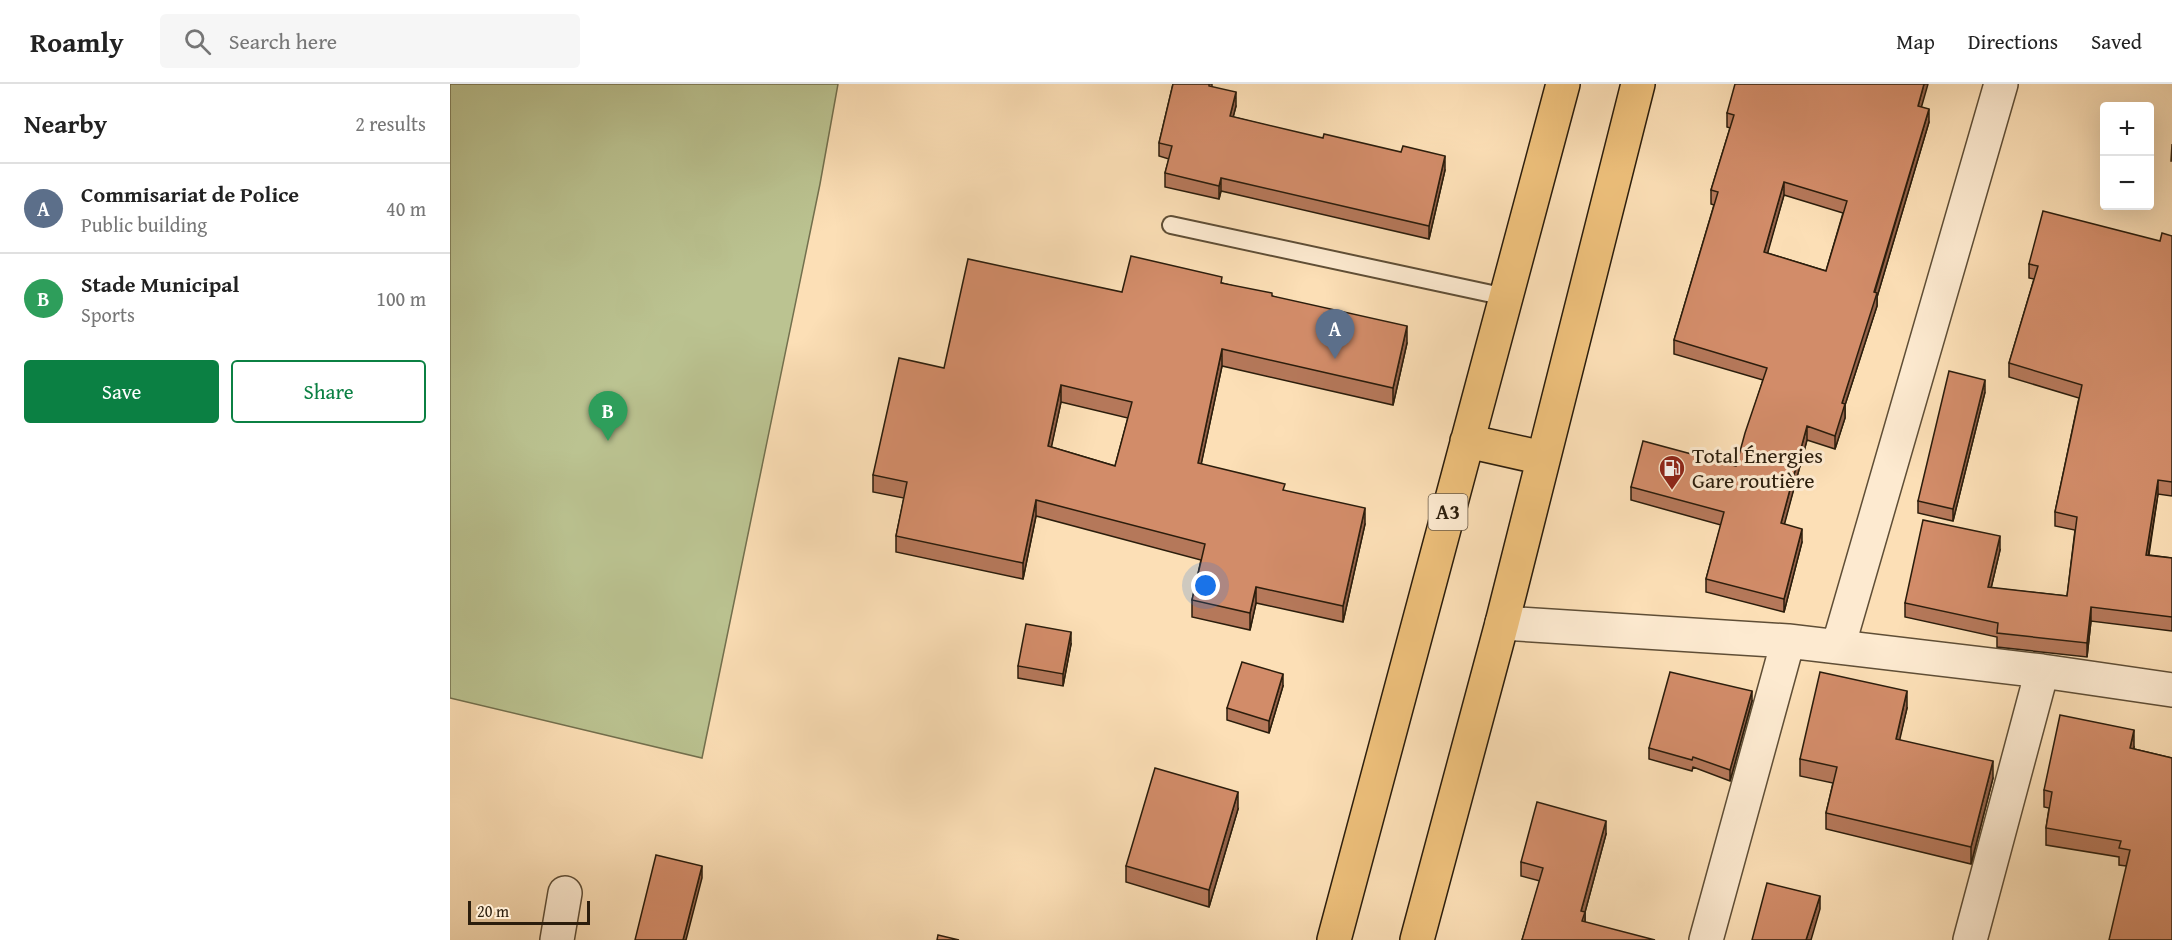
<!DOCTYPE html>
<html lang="en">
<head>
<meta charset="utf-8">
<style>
	:root { --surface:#fff; --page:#f6f6f6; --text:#222; --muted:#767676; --line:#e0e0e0; --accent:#0b8043 }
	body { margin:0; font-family:"Gentium Book Plus",serif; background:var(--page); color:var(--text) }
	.controls { position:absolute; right:18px; top:18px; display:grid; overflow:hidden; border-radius:6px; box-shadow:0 6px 24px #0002 }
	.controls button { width:54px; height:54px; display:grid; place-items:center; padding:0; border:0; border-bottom:2px solid var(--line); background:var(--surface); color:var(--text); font:30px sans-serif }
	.scale { position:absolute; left:18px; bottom:15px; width:122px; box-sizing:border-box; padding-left:6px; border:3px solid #2b1d0c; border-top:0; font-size:16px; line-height:21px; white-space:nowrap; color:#2b1d0c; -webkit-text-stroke:4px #fdead0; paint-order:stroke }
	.you { position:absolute; left:756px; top:502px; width:21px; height:21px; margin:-15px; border:4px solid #fff; border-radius:50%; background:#1a73e8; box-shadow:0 0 0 9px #1a73e833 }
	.badge { display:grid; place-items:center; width:39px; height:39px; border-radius:50%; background:var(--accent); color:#fff; font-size:20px; font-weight:700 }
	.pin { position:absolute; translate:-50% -50px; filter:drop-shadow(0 2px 3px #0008) }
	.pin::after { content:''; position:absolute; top:32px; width:21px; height:18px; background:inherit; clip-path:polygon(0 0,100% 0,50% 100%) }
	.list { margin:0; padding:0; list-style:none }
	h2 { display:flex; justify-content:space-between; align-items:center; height:78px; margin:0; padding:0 24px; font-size:26px }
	h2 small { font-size:20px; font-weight:400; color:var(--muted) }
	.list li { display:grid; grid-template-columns:39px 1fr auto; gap:18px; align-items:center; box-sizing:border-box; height:90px; padding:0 24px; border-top:2px solid var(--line) }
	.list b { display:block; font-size:22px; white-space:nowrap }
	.list p { margin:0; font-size:20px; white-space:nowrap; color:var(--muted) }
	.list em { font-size:20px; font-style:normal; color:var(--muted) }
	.actions { display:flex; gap:12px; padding:18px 24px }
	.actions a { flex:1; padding:14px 0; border:2px solid var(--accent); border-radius:6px; text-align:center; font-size:21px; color:var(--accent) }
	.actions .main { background:var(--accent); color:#fff }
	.icon { flex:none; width:33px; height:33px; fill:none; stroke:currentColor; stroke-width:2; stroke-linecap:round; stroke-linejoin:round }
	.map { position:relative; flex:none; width:1722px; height:856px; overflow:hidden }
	header { display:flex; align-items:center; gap:36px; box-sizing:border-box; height:84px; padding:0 30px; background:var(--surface); border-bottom:2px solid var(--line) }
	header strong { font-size:28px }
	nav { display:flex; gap:33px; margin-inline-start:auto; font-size:21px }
	.search { width:420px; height:54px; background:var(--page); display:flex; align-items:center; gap:15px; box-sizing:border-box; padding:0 21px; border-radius:6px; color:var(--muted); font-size:22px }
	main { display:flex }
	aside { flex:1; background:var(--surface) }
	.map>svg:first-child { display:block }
	.green { fill:#bbc391; stroke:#73704e; stroke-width:1.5 }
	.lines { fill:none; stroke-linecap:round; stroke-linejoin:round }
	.service-casing { stroke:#5f4e36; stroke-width:20 }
	.minor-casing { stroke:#5f4e36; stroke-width:36 }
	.trunk-casing { stroke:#2b1d0c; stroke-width:36 }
	.service { stroke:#fdead0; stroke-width:16 }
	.minor { stroke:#fdead0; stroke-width:33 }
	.trunk { stroke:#eec07b; stroke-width:33 }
	.wall { fill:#b5785a; stroke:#2b1d0c; stroke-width:1.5; fill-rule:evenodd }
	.shaded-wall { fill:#93624a; stroke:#2b1d0c; stroke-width:1.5 }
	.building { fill:#d28c69; stroke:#2b1d0c; stroke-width:1.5; fill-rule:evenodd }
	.labels { text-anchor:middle; stroke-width:6; stroke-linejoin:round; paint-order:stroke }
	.shield { fill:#fdead0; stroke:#6a5a47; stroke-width:1.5 }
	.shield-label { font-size:21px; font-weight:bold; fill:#2b1d0c }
	.poi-label { font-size:22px; fill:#2b1d0c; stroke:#fdead0; text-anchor:start }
</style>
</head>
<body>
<header>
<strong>Roamly</strong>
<div class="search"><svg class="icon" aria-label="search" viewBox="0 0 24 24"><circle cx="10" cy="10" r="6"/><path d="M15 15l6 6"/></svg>Search here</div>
<nav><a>Map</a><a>Directions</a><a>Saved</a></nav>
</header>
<main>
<aside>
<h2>Nearby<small>2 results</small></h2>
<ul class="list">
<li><span class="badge" style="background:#5c6f8a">A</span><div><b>Commisariat de Police</b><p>Public building</p></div><em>40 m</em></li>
<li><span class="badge" style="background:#2e9e5b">B</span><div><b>Stade Municipal</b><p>Sports</p></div><em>100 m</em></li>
</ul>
<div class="actions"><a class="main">Save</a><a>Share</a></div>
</aside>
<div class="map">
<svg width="1722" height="856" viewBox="0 0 1722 856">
	<rect width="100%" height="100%" fill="#fcdfb6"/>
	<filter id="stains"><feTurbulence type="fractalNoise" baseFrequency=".00333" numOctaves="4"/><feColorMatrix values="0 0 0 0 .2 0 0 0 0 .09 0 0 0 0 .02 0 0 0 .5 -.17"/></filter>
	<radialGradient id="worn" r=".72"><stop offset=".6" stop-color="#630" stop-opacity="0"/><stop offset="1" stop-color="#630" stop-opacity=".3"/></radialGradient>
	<!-- green -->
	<path class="green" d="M 0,0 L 388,0 L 370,100 L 252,674 L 0,614 Z"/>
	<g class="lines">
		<!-- service casing -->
		<g class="service-casing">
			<path id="service" d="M 721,141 L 1056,213"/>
		</g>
		<!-- minor casing -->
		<g class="minor-casing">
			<path id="minor" d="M 1052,539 L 1338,557 L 1592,587 L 1722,606
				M 1388,563 L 1551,0
				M 107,856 L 115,809
				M 1256,856 L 1338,557
				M 1520,856 L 1592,587"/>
		</g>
		<!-- trunk casing -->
		<g class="trunk-casing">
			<path id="trunk" d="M 1017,357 L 1093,374
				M 884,856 L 1113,0
				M 967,856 L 1052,539 L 1188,0"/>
		</g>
		<!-- service -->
		<use href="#service" class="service"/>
		<!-- minor -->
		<use href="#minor" class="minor"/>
		<!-- trunk -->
		<use href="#trunk" class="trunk"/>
	</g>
	<!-- wall -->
	<path class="wall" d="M 723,0 L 762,0 L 762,3 L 786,22 L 783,33 L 995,86 L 979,155 L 771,107 L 769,115 L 715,103 L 715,89 L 719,75 L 709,72 L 709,59 Z
		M 1471,23 L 1479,38 L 1427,213 L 1427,222 L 1395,321 L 1395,334 L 1385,365 L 1357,356 L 1334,440 L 1352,458 L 1334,528 L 1256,508 L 1256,495 L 1271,441 L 1181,416 L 1181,403 L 1286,382 L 1313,296 L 1224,270 L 1224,256 L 1264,121 L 1261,120 L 1261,106 L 1280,44 L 1277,43 L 1277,29 ZM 1334,111 L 1393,129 L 1376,187 L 1317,169 Z
		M 1722,60 L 1722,77 L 1721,77 Z
		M 1722,152 L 1722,412 L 1708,410 L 1699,471 L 1722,474 L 1722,547 L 1641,537 L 1637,573 L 1547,563 L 1547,553 L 1455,533 L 1455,519 L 1550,466 L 1541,504 L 1617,512 L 1625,446 L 1605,442 L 1605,428 L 1629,314 L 1559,293 L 1559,279 L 1584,195 L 1579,194 L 1579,180 L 1710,157 Z
		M 772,199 L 822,212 L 957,259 L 943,321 L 772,282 L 751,380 L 835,407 L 915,440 L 893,538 L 806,519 L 800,546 L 742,533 L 742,516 L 751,476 L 586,432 L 573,495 L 446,468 L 446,452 L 454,414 L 423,408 L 423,391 L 494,284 L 672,208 ZM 611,318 L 678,334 L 665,382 L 601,363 Z
		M 1535,308 L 1503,437 L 1468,429 L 1468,417 Z
		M 621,560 L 613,602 L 568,594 L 568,582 Z
		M 833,602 L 819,649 L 777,636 L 777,624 Z
		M 1302,617 L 1280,697 L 1243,683 L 1242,687 L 1199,675 L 1199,664 Z
		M 1457,624 L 1449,656 L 1543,694 L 1521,780 L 1376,745 L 1376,729 L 1383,699 L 1350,692 L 1350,675 Z
		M 1684,663 L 1684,665 L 1722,674 L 1676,782 L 1669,781 L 1669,773 L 1596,761 L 1596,744 L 1599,724 L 1594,723 L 1594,706 Z
		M 788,725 L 759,823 L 676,798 L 676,782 Z
		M 1156,750 L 1135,828 L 1135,837 L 1072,856 L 1090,797 L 1071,792 L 1071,778 Z"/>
	<!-- shaded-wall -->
	<path class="shaded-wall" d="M 1474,0 L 1478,0 L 1468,35 L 1468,22 Z
		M 786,8 L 786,22 L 780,45 L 780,32 Z
		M 1479,25 L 1479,38 L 1427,213 L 1427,222 L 1395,321 L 1395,334 L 1385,365 L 1385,352 L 1392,319 Z
		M 995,72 L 995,86 L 979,155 L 979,142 Z
		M 771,94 L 771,107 L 769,115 L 769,102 Z
		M 1334,98 L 1334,111 L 1314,182 L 1314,168 Z
		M 957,242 L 957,259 L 943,321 L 943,304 Z
		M 772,265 L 772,282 L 748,395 L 748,379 Z
		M 1535,296 L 1535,308 L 1503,437 L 1503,425 Z
		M 611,301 L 611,318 L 598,379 L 598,362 Z
		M 1357,342 L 1357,356 L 1331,453 L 1331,439 Z
		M 1708,396 L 1708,410 L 1696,485 L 1696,471 Z
		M 586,416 L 586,432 L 573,495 L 573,479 Z
		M 915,424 L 915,440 L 893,538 L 893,522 Z
		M 1352,445 L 1352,458 L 1334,528 L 1334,515 Z
		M 1550,452 L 1550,466 L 1538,517 L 1538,503 Z
		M 806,503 L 806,519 L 800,546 L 800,529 Z
		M 1641,523 L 1641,537 L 1637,573 L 1637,559 Z
		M 621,548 L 621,560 L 613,602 L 613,590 Z
		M 833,590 L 833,602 L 819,649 L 819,637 Z
		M 1302,607 L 1302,617 L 1280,697 L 1280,686 Z
		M 1457,607 L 1457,624 L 1446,672 L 1446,655 Z
		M 1684,646 L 1684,663 L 1680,681 L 1680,664 Z
		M 1543,677 L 1543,694 L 1521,780 L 1521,763 Z
		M 788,708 L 788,725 L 759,823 L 759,806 Z
		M 1156,737 L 1156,750 L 1135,828 L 1135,841 L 1132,850 L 1131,827 Z
		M 252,782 L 252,794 L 236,856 L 233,856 Z
		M 1370,812 L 1370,825 L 1361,856 L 1356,856 Z"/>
	<!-- building -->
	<path class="building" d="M 723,0 L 759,0 L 759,2 L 786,8 L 780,32 L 873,54 L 874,50 L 951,68 L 953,62 L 995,72 L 979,142 L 771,94 L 769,102 L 715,89 L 722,62 L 709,59 Z
		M 1285,0 L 1474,0 L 1468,22 L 1479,25 L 1424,208 L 1427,209 L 1392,319 L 1395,320 L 1385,352 L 1357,342 L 1331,439 L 1352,445 L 1334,515 L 1256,495 L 1274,428 L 1181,403 L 1193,357 L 1286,382 L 1295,349 L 1317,284 L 1224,256 L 1268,108 L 1261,106 L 1284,31 L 1277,29 ZM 1334,98 L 1397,117 L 1376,187 L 1314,168 Z
		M 1593,127 L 1710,157 L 1712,149 L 1722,152 L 1722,398 L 1708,396 L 1696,471 L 1722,474 L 1722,533 L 1641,523 L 1637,559 L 1547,549 L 1548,539 L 1455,519 L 1473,436 L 1550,452 L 1538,503 L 1617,512 L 1627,433 L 1605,428 L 1632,301 L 1559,279 L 1588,182 L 1579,180 Z
		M 681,172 L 772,193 L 771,199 L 822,209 L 822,212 L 957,242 L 943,304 L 772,265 L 748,379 L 835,400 L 833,406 L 915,424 L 893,522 L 806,503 L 800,529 L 742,516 L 755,460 L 586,416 L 573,479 L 446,452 L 457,398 L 423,391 L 449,274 L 494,284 L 518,175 L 672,208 ZM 611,301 L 682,318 L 665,382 L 598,362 Z
		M 1499,287 L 1535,296 L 1503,425 L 1468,417 Z
		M 576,540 L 621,548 L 613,590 L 568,582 Z
		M 792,578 L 833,590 L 819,637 L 777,624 Z
		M 1220,588 L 1302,607 L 1280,686 L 1243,673 L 1242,676 L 1199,664 Z
		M 1370,588 L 1457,607 L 1446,655 L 1543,677 L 1521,763 L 1376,729 L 1387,683 L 1350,675 Z
		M 1610,631 L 1684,646 L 1680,664 L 1722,674 L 1722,856 L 1659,856 L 1680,766 L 1669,764 L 1671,757 L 1596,744 L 1602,708 L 1594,706 Z
		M 705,684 L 788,708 L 759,806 L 676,782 Z
		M 1087,718 L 1156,737 L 1131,827 L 1135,828 L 1132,837 L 1205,856 L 1072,856 L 1093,784 L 1071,778 Z
		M 206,771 L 252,782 L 233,856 L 185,856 Z
		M 1317,799 L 1370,812 L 1356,856 L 1302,856 Z
		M 488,851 L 509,856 L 487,856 Z"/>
	<!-- icons -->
	<defs>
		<g id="fuel-pin" transform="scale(1.35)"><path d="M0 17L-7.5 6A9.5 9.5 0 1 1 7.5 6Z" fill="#8f2418" stroke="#fdead0"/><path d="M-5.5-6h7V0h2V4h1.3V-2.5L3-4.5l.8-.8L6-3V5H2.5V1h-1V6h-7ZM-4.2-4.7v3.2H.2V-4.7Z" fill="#fff"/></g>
	</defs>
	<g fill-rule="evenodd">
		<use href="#fuel-pin" x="1222" y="384"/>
	</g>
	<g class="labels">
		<!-- shield labels -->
		<rect class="shield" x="978.5" y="410" width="39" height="36" rx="4.5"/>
		<g class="shield-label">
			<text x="998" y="435">A3</text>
		</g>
		<!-- poi labels -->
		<g class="poi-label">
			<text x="1242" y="379">Total Énergies<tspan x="1242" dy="25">Gare routière</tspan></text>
		</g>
	</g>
	<rect width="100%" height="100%" filter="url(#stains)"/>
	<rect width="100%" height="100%" fill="url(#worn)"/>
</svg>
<div class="controls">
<button>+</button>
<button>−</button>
</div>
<div class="scale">20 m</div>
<div class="you"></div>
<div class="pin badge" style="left:885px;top:275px;background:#5c6f8a">A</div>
<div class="pin badge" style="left:158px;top:357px;background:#2e9e5b">B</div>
</div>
</main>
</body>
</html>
